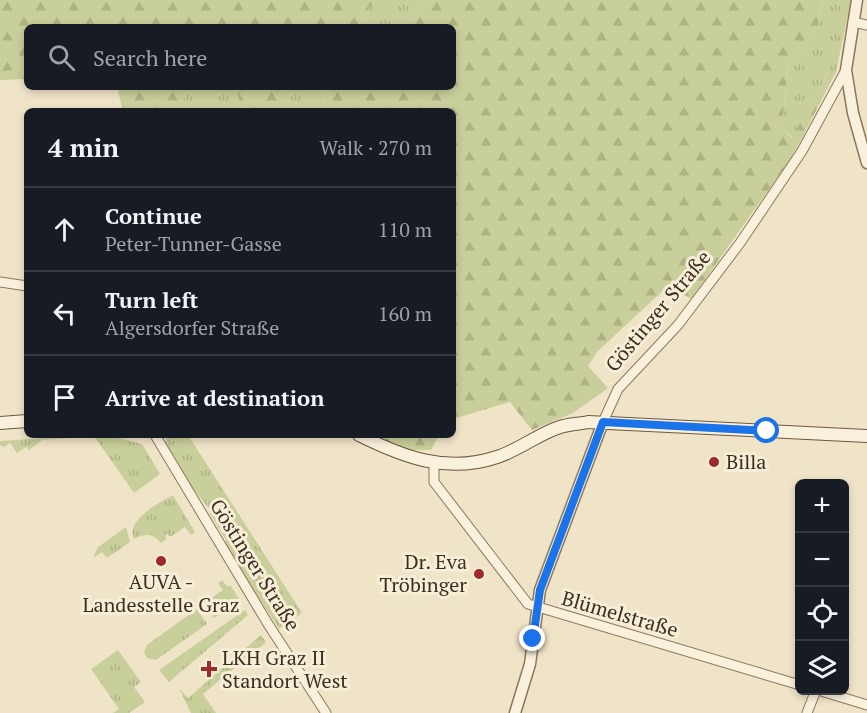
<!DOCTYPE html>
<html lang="en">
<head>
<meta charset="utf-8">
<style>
	:root { --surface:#171b24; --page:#20242c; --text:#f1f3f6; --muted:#9ea1a6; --line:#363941 }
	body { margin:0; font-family:"PT Serif",serif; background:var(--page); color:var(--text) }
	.controls { position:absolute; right:18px; bottom:18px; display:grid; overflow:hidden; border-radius:9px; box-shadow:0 3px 9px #0003 }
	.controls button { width:54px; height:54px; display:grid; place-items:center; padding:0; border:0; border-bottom:2px solid var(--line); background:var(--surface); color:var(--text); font:30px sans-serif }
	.stop { position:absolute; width:18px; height:18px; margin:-14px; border:4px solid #1a73e8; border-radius:50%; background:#fff }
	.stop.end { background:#1a73e8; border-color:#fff; box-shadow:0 2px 6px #0008 }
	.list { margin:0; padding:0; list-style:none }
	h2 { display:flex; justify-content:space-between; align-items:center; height:78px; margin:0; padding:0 24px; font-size:26px }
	h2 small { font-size:20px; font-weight:400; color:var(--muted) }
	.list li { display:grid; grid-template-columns:39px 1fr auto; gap:18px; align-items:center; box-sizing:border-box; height:84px; padding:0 24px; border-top:2px solid var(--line) }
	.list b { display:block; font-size:22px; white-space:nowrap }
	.list p { margin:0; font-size:20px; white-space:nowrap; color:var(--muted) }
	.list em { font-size:20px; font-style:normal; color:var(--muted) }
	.icon { flex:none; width:33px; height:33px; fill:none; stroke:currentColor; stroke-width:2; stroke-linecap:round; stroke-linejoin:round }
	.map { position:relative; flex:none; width:867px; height:713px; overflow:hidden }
	.search { position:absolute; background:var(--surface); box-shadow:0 3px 9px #0003; left:24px; top:24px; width:432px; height:66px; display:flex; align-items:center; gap:15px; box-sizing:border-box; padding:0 21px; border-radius:9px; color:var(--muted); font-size:22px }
	.panel { position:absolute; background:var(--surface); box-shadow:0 3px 9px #0003; left:24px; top:108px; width:432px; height:330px; border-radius:9px }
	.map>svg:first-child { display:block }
	.grass { fill:url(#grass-tufts) }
	.forest { fill:url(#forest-firs) }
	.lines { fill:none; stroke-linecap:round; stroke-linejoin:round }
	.minor-casing { stroke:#8d765c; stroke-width:11 }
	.tertiary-casing { stroke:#8d765c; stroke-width:13 }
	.secondary-casing { stroke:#6f573f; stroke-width:14 }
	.minor { stroke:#faf1dc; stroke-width:9 }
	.tertiary { stroke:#faf1dc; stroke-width:10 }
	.secondary { stroke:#faf1dc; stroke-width:12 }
	.route { stroke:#1a73e8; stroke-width:8 }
	.poi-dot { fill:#9e2a2b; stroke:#f7eed8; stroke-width:2 }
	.labels { text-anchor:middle; stroke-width:6; stroke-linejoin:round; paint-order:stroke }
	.street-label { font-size:20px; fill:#3d2e20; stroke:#f7eed8 }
	.poi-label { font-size:20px; fill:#3d2e20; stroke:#f7eed8; text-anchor:start }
</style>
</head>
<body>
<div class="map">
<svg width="867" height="713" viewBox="0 0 867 713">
	<defs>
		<pattern id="grass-tufts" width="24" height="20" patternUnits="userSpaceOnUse" patternTransform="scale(1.5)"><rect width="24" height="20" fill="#c9cf9b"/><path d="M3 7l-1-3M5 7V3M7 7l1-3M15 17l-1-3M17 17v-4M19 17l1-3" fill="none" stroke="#aeb285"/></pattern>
		<pattern id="forest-firs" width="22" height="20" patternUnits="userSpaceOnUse" patternTransform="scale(1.5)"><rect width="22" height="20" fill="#c9cf9b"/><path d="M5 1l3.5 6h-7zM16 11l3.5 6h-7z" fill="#aeb285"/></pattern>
	</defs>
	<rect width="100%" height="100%" fill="#f0e4c8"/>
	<!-- grass -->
	<path class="grass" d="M 375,0 L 425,0 L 406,24 L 357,27 Z
		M 823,0 L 851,0 L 836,72 L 829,71 L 793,138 L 782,128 L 788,66 L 818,25 Z
		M 188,87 L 236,87 L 241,111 L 178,111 Z
		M 295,87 L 329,87 L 321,111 L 279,111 Z
		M 94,435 L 115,437 L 142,444 L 160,474 L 134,493 L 94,436 L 42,440 L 29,450 L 26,447 L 17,453 L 10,443 L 4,447 L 0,445 L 0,441 Z
		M 167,435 L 188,435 L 302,613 L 279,629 L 224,543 L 226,540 L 209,512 L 210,510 L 195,491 L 192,493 L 165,444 Z
		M 173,495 L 195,532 L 191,535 L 185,527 L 170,537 L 167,534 L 165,536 L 167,539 L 161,543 C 153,533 145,533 134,539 C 125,520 159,503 173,495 Z
		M 126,527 L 130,542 L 107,558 L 102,552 L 93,558 L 98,547 Z
		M 222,580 L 227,586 L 231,586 L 240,601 L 214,618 L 203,603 L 223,590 L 218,583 Z
		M 197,609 L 207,624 L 156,660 L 147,658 L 144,652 L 147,645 Z
		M 245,610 L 248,615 L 169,682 L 159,670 Z
		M 261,635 L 266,642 L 203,694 L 216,713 L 191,713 L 179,688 L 188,698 Z
		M 118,650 L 141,682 L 134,687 L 145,702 L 129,713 L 113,713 L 119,709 L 91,669 Z"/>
	<!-- forest -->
	<path class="forest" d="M 0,0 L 375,0 L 357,27 L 27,27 L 27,79 L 0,80 Z
		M 425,0 L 823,0 L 818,25 L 788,66 L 782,128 L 792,138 L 830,70 L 836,72 L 792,157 L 691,299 L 668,286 L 598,351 L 588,366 L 608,388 L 573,413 L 532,430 L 510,402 L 453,419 L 453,111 L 321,111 L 329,87 L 453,87 L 453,27 L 381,27 L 406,24 Z
		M 117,87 L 188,87 L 178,111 L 123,111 Z
		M 236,87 L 295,87 L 279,111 L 241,111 Z
		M 375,435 L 439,435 L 431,450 L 405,450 Z"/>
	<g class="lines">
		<!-- minor casing -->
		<g class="minor-casing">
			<path id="minor" d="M 853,22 L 867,25
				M 0,282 L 27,286
				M 603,422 L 618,389 L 678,325 L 740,243 L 802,151 L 846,70
				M 155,435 L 268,624 L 326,713
				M 434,464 L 434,482 L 528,604 L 800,685
				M 818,690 L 867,705
				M 807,713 L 816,690"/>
		</g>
		<!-- tertiary casing -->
		<g class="tertiary-casing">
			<path id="tertiary" d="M 857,0 L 846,70 L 853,113 L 867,163
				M 515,713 L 530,664 L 540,590 L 603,422"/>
		</g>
		<!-- secondary casing -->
		<g class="secondary-casing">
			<path id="secondary" d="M 0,423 L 27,421
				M 359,435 C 403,457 447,474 497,457 C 519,450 538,434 560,427 C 569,424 579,424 588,422 L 867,436"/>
		</g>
		<!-- minor -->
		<use href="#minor" class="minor"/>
		<!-- tertiary -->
		<use href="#tertiary" class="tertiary"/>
		<!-- secondary -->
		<use href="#secondary" class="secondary"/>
	</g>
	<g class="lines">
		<!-- route -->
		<path class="route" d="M 533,639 L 540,590 L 603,422 L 767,431"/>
	</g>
	<!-- markers -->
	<g class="poi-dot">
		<circle cx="714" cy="462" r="6"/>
		<circle cx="161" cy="561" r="6"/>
		<circle cx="479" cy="574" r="6"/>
		<path d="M206 660h6v6h6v6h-6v6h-6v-6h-6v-6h6z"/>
	</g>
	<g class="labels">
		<!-- street labels -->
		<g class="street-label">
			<text transform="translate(658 311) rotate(-50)" y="7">Göstinger Straße</text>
			<text transform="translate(255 565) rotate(58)" y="7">Göstinger Straße</text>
			<text transform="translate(620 614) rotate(16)" y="7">Blümelstraße</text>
		</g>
		<!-- poi labels -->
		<g class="poi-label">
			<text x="726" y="469">Billa</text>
			<text x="467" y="569" text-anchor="end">Dr. Eva<tspan x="467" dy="23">Tröbinger</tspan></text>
			<text x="161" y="589" text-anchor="middle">AUVA -<tspan x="161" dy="23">Landesstelle Graz</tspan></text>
			<text x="222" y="665">LKH Graz II<tspan x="222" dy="23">Standort West</tspan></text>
		</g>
	</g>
</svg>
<div class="controls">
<button>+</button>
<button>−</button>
<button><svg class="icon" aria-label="locate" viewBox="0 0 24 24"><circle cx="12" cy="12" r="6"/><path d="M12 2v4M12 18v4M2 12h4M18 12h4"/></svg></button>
<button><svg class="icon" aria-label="layers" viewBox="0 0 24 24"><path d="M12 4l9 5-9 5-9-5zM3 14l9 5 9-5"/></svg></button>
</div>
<div class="stop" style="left:767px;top:431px"></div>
<div class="stop end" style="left:533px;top:639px"></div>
<div class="search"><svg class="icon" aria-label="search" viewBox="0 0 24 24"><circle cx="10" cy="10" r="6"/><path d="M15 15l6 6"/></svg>Search here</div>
<section class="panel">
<h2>4 min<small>Walk · 270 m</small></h2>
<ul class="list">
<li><svg class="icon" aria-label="ahead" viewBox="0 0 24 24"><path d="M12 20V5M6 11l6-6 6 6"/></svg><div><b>Continue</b><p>Peter-Tunner-Gasse</p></div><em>110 m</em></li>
<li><svg class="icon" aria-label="left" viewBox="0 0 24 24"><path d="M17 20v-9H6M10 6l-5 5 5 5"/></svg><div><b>Turn left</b><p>Algersdorfer Straße</p></div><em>160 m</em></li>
<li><svg class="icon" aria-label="arrive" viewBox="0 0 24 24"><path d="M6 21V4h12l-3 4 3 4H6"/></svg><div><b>Arrive at destination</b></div></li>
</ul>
</section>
</div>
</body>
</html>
